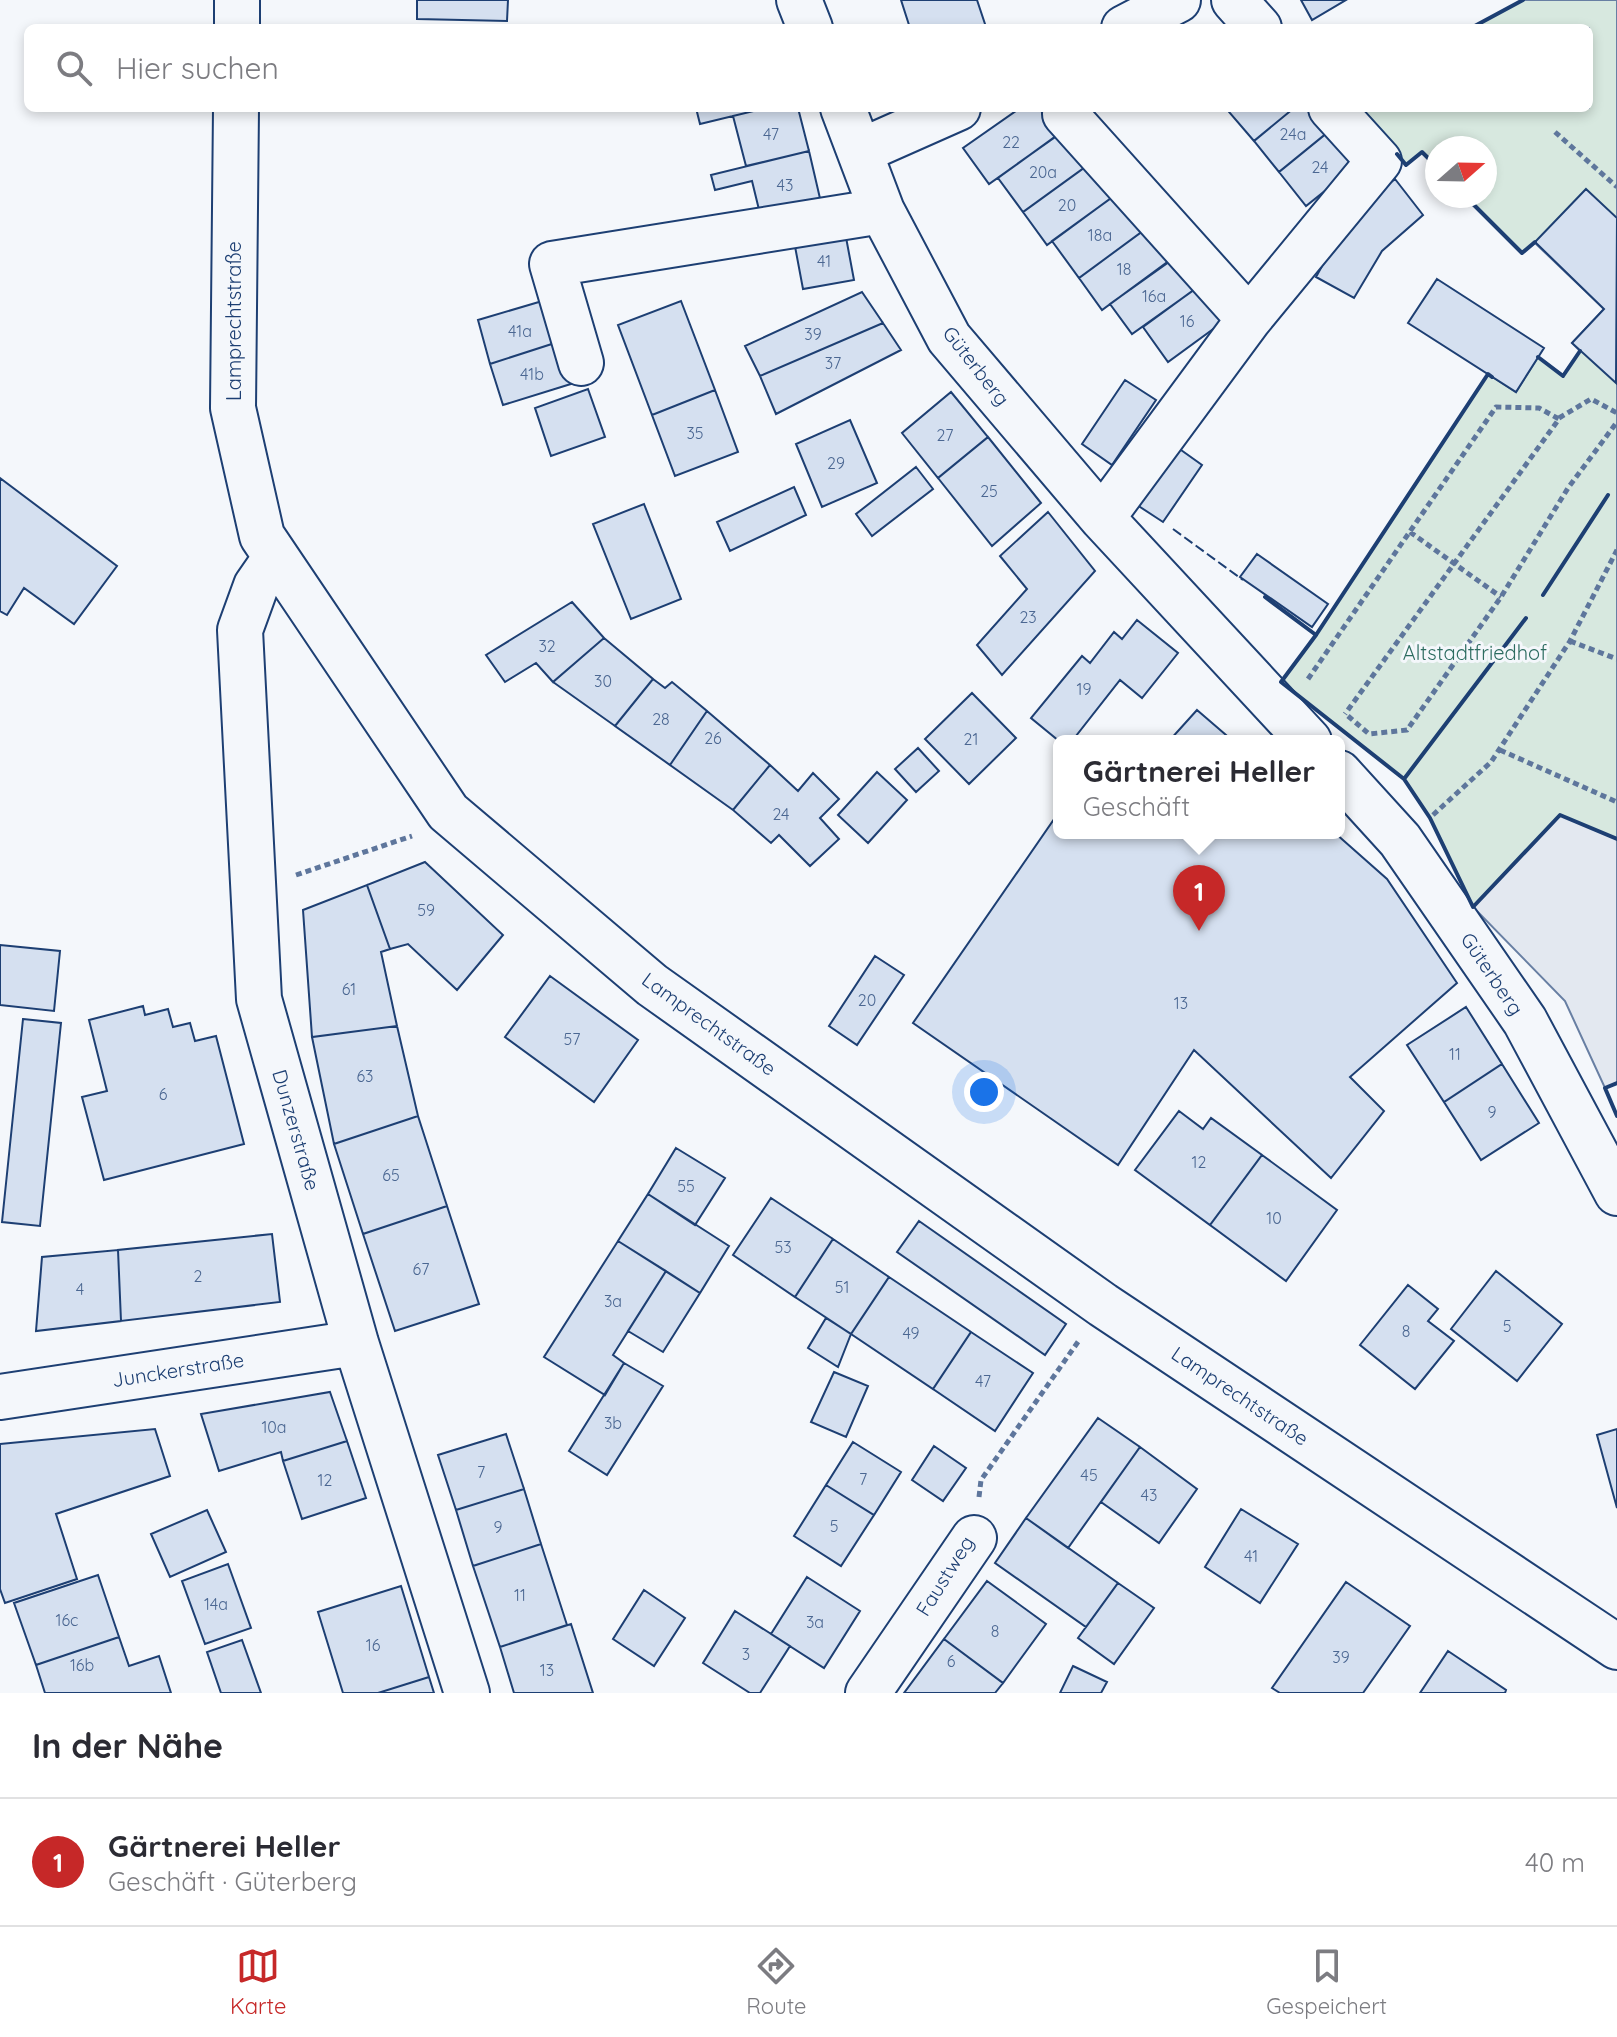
<!DOCTYPE html>
<html lang="de">
<head>
<meta charset="utf-8">
<style>
	:root { --surface:#fff; --page:#f2f2f3; --text:#2b2b33; --muted:#7c7c81; --line:#e1e1e2; --accent:#c62828 }
	body { margin:0; font-family:Quicksand,sans-serif; background:var(--page); color:var(--text) }
	.compass { position:absolute; left:1425px; top:136px; width:72px; height:72px; border-radius:50%; background:var(--surface); box-shadow:0 4px 12px #0003; rotate:70deg }
	.you { position:absolute; left:984px; top:1092px; width:28px; height:28px; margin:-20px; border:6px solid #fff; border-radius:50%; background:#1a73e8; box-shadow:0 0 0 12px #1a73e833 }
	.badge { display:grid; place-items:center; width:52px; height:52px; border-radius:50%; background:var(--accent); color:#fff; font-size:26px; font-weight:700 }
	.pin { position:absolute; translate:-50% -66px; filter:drop-shadow(0 2px 4px #0008) }
	.pin::after { content:''; position:absolute; top:42px; width:28px; height:24px; background:inherit; clip-path:polygon(0 0,100% 0,50% 100%) }
	.popup { position:absolute; left:1053px; top:735px; width:292px; height:104px; box-sizing:border-box; display:grid; place-content:center; border-radius:12px; background:var(--surface); filter:drop-shadow(0 2px 6px #0005); font-size:26px; white-space:nowrap; color:var(--muted) }
	.popup b { font-size:30px; color:var(--text) }
	.popup::after { content:''; position:absolute; left:50%; top:100%; margin-left:-16px; border:16px solid transparent; border-top-color:var(--surface) }
	.list { margin:0; padding:0; list-style:none }
	h2 { display:flex; justify-content:space-between; align-items:center; height:104px; margin:0; padding:0 32px; font-size:34px }
	h2 small { font-size:26px; font-weight:400; color:var(--muted) }
	.list li { display:grid; grid-template-columns:52px 1fr auto; gap:24px; align-items:center; box-sizing:border-box; height:128px; padding:0 32px; border-top:2px solid var(--line) }
	.list b { display:block; font-size:30px; white-space:nowrap }
	.list p { margin:0; font-size:26px; white-space:nowrap; color:var(--muted) }
	.list em { font-size:26px; font-style:normal; color:var(--muted) }
	.icon { flex:none; width:44px; height:44px; fill:none; stroke:currentColor; stroke-width:2; stroke-linecap:round; stroke-linejoin:round }
	.map { position:relative; flex:none; width:1617px; height:1693px; overflow:hidden }
	.search { position:absolute; background:var(--surface); box-shadow:0 4px 12px #0003; left:24px; right:24px; top:24px; height:88px; display:flex; align-items:center; gap:20px; box-sizing:border-box; padding:0 28px; border-radius:12px; color:var(--muted); font-size:30px }
	.sheet { height:232px; background:var(--surface) }
	nav { display:flex; justify-content:space-around; align-items:center; box-sizing:border-box; height:112px; border-top:2px solid var(--line); background:var(--surface); font-size:22px; color:var(--muted) }
	nav a { display:grid; justify-items:center; gap:4px }
	nav .on { color:var(--accent) }
	.map>svg:first-child { display:block }
	.green { fill:#d7e8df; stroke:#687fa3; stroke-width:2 }
	.parking { fill:#e3e8f0; stroke:#687fa3; stroke-width:2 }
	.building { fill:#d5e0f0; stroke:#1d3f73; stroke-width:2 }
	.lines { fill:none; stroke-linecap:round; stroke-linejoin:round }
	.minor-casing { stroke:#1d3f73; stroke-width:48 }
	.path { stroke:#5e769c; stroke-width:5; stroke-dasharray:6 4; stroke-linecap:butt }
	.minor { stroke:#f4f7fb; stroke-width:44 }
	.fence { stroke:#1d3f73; stroke-width:2; stroke-dasharray:10 4; stroke-linecap:butt }
	.wall { stroke:#1d3f73; stroke-width:4 }
	.labels { text-anchor:middle; stroke-width:6; stroke-linejoin:round; paint-order:stroke }
	.number-label { font-size:16px; fill:#4b6792 }
	.street-label { font-size:20px; fill:#1d3f73; stroke:#f4f7fb }
	.park-label { font-size:20px; fill:#2c6c60; stroke:#f4f7fb }
</style>
</head>
<body>
<div class="map">
<svg width="1617" height="1693" viewBox="0 0 1617 1693">
	<rect width="100%" height="100%" fill="#f4f7fb"/>
	<!-- green -->
	<path class="green" d="M 1523,0 L 1617,0 L 1617,839 L 1560,815 L 1473,907 L 1430,818 L 1404,779 L 1281,682 L 1316,635 L 1488,374 L 1516,392 L 1538,357 L 1563,375 L 1580,351 L 1572,343 L 1604,309 L 1535,243 L 1522,253 L 1465,196 L 1485,196 L 1485,148 L 1437,148 L 1437,167 L 1422,152 L 1406,165 L 1358,108 L 1589,108 L 1589,28 L 1471,28 Z"/>
	<!-- parking -->
	<path class="parking" d="M 1560,815 L 1617,839 L 1617,1083 L 1605,1088 L 1565,1001 L 1473,907 Z"/>
	<!-- building -->
	<path class="building" d="M 417,0 L 508,0 L 507,21 L 417,19 Z
		M 901,0 L 977,0 L 986,27 L 910,28 Z
		M 1301,0 L 1346,0 L 1312,20 Z
		M 696,108 L 766,108 L 700,124 Z
		M 766,108 L 798,108 L 809,151 L 746,166 L 733,116 Z
		M 1020,108 L 1039,108 L 1058,135 L 989,184 L 963,148 Z
		M 1234,108 L 1294,108 L 1254,141 L 1229,112 Z
		M 1294,108 L 1317,108 L 1333,128 L 1279,172 L 1254,141 Z
		M 1333,128 L 1361,162 L 1306,206 L 1279,172 Z
		M 1063,131 L 1088,165 L 1023,212 L 998,178 Z
		M 809,151 L 822,207 L 762,222 L 752,181 L 715,190 L 711,175 Z
		M 1088,165 L 1111,198 L 1047,245 L 1023,212 Z
		M 1395,179 L 1423,215 L 1382,251 L 1354,298 L 1316,277 L 1349,217 Z
		M 1586,189 L 1617,218 L 1616,383 L 1572,343 L 1604,309 L 1535,242 Z
		M 1121,191 L 1147,228 L 1079,278 L 1052,241 Z
		M 1147,228 L 1170,260 L 1102,310 L 1079,278 Z
		M 845,232 L 854,280 L 803,289 L 794,241 Z
		M 1176,257 L 1198,287 L 1132,334 L 1110,304 Z
		M 1437,279 L 1544,348 L 1516,392 L 1408,323 Z
		M 1206,281 L 1231,316 L 1168,362 L 1143,327 Z
		M 862,292 L 883,323 L 760,376 L 745,346 Z
		M 549,299 L 561,341 L 490,364 L 478,320 Z
		M 681,301 L 715,390 L 652,415 L 618,325 Z
		M 883,323 L 901,350 L 776,414 L 760,376 Z
		M 561,341 L 574,383 L 503,405 L 490,364 Z
		M 1125,380 L 1156,400 L 1112,465 L 1082,444 Z
		M 588,389 L 605,437 L 551,456 L 535,408 Z
		M 715,390 L 738,452 L 675,476 L 652,415 Z
		M 951,392 L 988,437 L 938,478 L 902,433 Z
		M 850,420 L 877,483 L 822,507 L 796,444 Z
		M 988,437 L 1041,503 L 992,546 L 938,478 Z
		M 1174,445 L 1202,465 L 1163,522 L 1134,503 Z
		M 916,467 L 933,489 L 872,536 L 856,514 Z
		M 0,478 L 117,566 L 74,624 L 24,588 L 7,615 L 0,611 Z
		M 794,487 L 806,515 L 730,551 L 717,522 Z
		M 644,504 L 681,599 L 631,619 L 593,524 Z
		M 1048,512 L 1095,571 L 1002,675 L 977,645 L 1027,589 L 1000,556 Z
		M 1257,554 L 1328,604 L 1312,627 L 1240,577 Z
		M 572,602 L 604,638 L 553,682 L 536,663 L 505,682 L 486,655 Z
		M 1137,620 L 1178,653 L 1142,698 L 1120,680 L 1072,741 L 1059,741 L 1031,718 L 1082,656 L 1090,663 L 1114,632 L 1122,639 Z
		M 604,638 L 653,679 L 615,726 L 553,682 Z
		M 653,679 L 665,688 L 672,682 L 707,711 L 670,765 L 615,726 Z
		M 972,693 L 1016,738 L 969,784 L 925,739 Z
		M 1197,710 L 1233,741 L 1169,741 Z
		M 707,711 L 770,765 L 733,810 L 670,765 Z
		M 918,748 L 939,771 L 916,792 L 895,769 Z
		M 770,765 L 798,791 L 813,773 L 839,799 L 820,818 L 839,839 L 810,866 L 779,835 L 771,843 L 733,810 Z
		M 877,772 L 907,800 L 868,843 L 838,815 Z
		M 1059,812 L 1059,833 L 1335,833 L 1387,879 L 1457,983 L 1350,1077 L 1384,1111 L 1331,1178 L 1194,1050 L 1118,1165 L 913,1023 Z
		M 425,862 L 503,935 L 457,990 L 408,944 L 390,949 L 367,885 Z
		M 367,885 L 390,949 L 381,952 L 397,1026 L 312,1037 L 303,910 Z
		M 0,945 L 60,951 L 54,1011 L 0,1005 Z
		M 875,956 L 904,975 L 857,1045 L 829,1026 Z
		M 550,976 L 638,1040 L 594,1102 L 505,1037 Z
		M 143,1006 L 145,1015 L 168,1009 L 173,1027 L 190,1023 L 195,1041 L 216,1036 L 244,1144 L 104,1180 L 82,1097 L 107,1091 L 89,1020 Z
		M 1466,1007 L 1502,1064 L 1444,1102 L 1407,1045 Z
		M 23,1019 L 61,1023 L 40,1226 L 2,1222 Z
		M 397,1026 L 418,1116 L 334,1144 L 312,1037 Z
		M 1502,1064 L 1539,1123 L 1481,1160 L 1444,1102 Z
		M 1179,1111 L 1203,1129 L 1211,1118 L 1262,1155 L 1210,1225 L 1135,1170 Z
		M 418,1116 L 447,1206 L 363,1234 L 334,1144 Z
		M 676,1148 L 725,1178 L 695,1225 L 648,1194 Z
		M 1262,1155 L 1337,1210 L 1286,1281 L 1210,1225 Z
		M 648,1194 L 729,1246 L 700,1293 L 618,1241 Z
		M 771,1198 L 833,1239 L 795,1297 L 733,1255 Z
		M 447,1206 L 479,1304 L 395,1331 L 363,1234 Z
		M 919,1221 L 1066,1324 L 1045,1355 L 897,1252 Z
		M 272,1234 L 280,1302 L 121,1321 L 118,1250 Z
		M 833,1239 L 889,1277 L 851,1334 L 795,1297 Z
		M 618,1241 L 666,1271 L 613,1355 L 624,1363 L 605,1395 L 544,1357 Z
		M 118,1250 L 121,1321 L 36,1331 L 42,1257 Z
		M 666,1271 L 700,1293 L 663,1352 L 628,1331 Z
		M 1496,1271 L 1562,1324 L 1517,1381 L 1451,1329 Z
		M 889,1277 L 971,1332 L 933,1389 L 851,1334 Z
		M 1408,1285 L 1438,1309 L 1428,1321 L 1454,1341 L 1415,1389 L 1360,1345 Z
		M 826,1318 L 851,1334 L 838,1367 L 808,1348 Z
		M 971,1332 L 1033,1373 L 995,1431 L 933,1389 Z
		M 624,1363 L 663,1386 L 607,1475 L 569,1451 Z
		M 834,1372 L 868,1386 L 846,1437 L 811,1422 Z
		M 330,1392 L 347,1441 L 283,1461 L 281,1452 L 219,1471 L 201,1414 Z
		M 1098,1418 L 1140,1447 L 1068,1548 L 1026,1518 Z
		M 155,1429 L 170,1476 L 56,1514 L 77,1579 L 5,1603 L 0,1589 L 0,1444 Z
		M 1617,1429 L 1617,1508 L 1597,1435 Z
		M 506,1434 L 524,1489 L 456,1510 L 438,1455 Z
		M 347,1441 L 366,1498 L 302,1519 L 283,1461 Z
		M 853,1442 L 901,1472 L 874,1515 L 826,1485 Z
		M 934,1446 L 966,1468 L 943,1501 L 912,1480 Z
		M 1140,1447 L 1197,1489 L 1159,1543 L 1101,1502 Z
		M 826,1485 L 874,1515 L 841,1566 L 794,1536 Z
		M 524,1489 L 541,1544 L 473,1566 L 456,1510 Z
		M 1241,1509 L 1298,1544 L 1260,1603 L 1205,1567 Z
		M 207,1510 L 226,1552 L 170,1577 L 151,1534 Z
		M 1026,1518 L 1118,1583 L 1086,1627 L 995,1563 Z
		M 541,1544 L 567,1625 L 500,1647 L 473,1566 Z
		M 228,1564 L 251,1628 L 205,1644 L 182,1581 Z
		M 98,1575 L 119,1637 L 36,1665 L 14,1603 Z
		M 807,1577 L 860,1611 L 824,1668 L 771,1634 Z
		M 987,1581 L 1046,1624 L 1003,1683 L 944,1639 Z
		M 1346,1582 L 1410,1626 L 1363,1693 L 1280,1693 L 1272,1688 Z
		M 1118,1583 L 1154,1608 L 1114,1664 L 1078,1638 Z
		M 401,1586 L 429,1677 L 378,1693 L 343,1693 L 318,1612 Z
		M 644,1590 L 685,1618 L 654,1666 L 613,1639 Z
		M 735,1611 L 790,1646 L 760,1693 L 750,1693 L 703,1663 Z
		M 571,1624 L 593,1693 L 514,1693 L 500,1647 Z
		M 119,1637 L 129,1666 L 159,1656 L 171,1693 L 45,1693 L 36,1665 Z
		M 944,1639 L 1003,1683 L 995,1693 L 904,1693 Z
		M 242,1640 L 261,1693 L 221,1693 L 207,1652 Z
		M 1448,1651 L 1506,1690 L 1505,1693 L 1420,1693 Z
		M 1073,1666 L 1107,1682 L 1101,1693 L 1060,1693 Z
		M 429,1677 L 434,1693 L 378,1693 Z"/>
	<g class="lines">
		<!-- minor casing -->
		<g class="minor-casing">
			<path id="minor" d="M 799,0 L 810,28
				M 1234,0 L 1259,28
				M 237,28 L 237,0
				M 1124,28 L 1178,0
				M 236,108 L 233,408 L 262,536 L 448,812 L 652,985 L 1103,1305 L 1617,1647
				M 843,108 L 882,211 L 949,338 L 1102,518 L 1309,741
				M 1065,114 L 1249,319
				M 861,151 L 958,108
				M 581,363 L 552,264 L 882,211
				M 1102,518 L 1249,319 L 1379,161 L 1331,108
				M 276,557 L 256,586 L 240,630 L 259,999 L 356,1343 L 467,1693
				M 1339,773 L 1400,840 L 1525,1021 L 1617,1193
				M 0,1397 L 356,1343
				M 868,1693 L 974,1538"/>
		</g>
		<!-- path -->
		<path class="path" d="M 1555,132 L 1617,187
			M 1559,418 L 1591,399 L 1617,413
			M 1410,532 L 1501,597
			M 1570,641 L 1617,659
			M 1308,679 L 1496,407 L 1539,408 L 1559,419 L 1345,714
			M 1348,716 L 1369,734 L 1407,730 L 1501,597 L 1568,488 L 1617,422
			M 1500,750 L 1617,802
			M 1433,815 L 1491,762 L 1570,641 L 1617,550
			M 296,875 L 412,836
			M 979,1497 L 981,1480 L 1080,1339"/>
		<!-- minor -->
		<use href="#minor" class="minor"/>
		<!-- fence -->
		<path class="fence" d="M 1173,529 L 1243,580"/>
		<!-- wall -->
		<path class="wall" d="M 1471,28 L 1523,0
			M 1397,154 L 1406,165 L 1422,152 L 1437,167
			M 1465,196 L 1522,253 L 1535,242
			M 1538,357 L 1563,376 L 1580,351
			M 1492,377 L 1488,374 L 1316,635 L 1281,682 L 1404,779 L 1430,818 L 1473,907 L 1560,815 L 1617,839
			M 1543,595 L 1608,495
			M 1265,597 L 1316,635
			M 1404,779 L 1526,618
			M 1617,1083 L 1605,1088 L 1617,1116"/>
	</g>
	<g class="labels">
		<!-- number labels -->
		<g class="number-label">
			<text x="771" y="140">47</text>
			<text x="1293" y="140">24a</text>
			<text x="1011" y="148">22</text>
			<text x="1320" y="173">24</text>
			<text x="1043" y="178">20a</text>
			<text x="785" y="191">43</text>
			<text x="1067" y="211">20</text>
			<text x="1100" y="241">18a</text>
			<text x="824" y="267">41</text>
			<text x="1124" y="275">18</text>
			<text x="1154" y="302">16a</text>
			<text x="1187" y="327">16</text>
			<text x="520" y="337">41a</text>
			<text x="813" y="340">39</text>
			<text x="833" y="369">37</text>
			<text x="532" y="380">41b</text>
			<text x="695" y="439">35</text>
			<text x="945" y="441">27</text>
			<text x="836" y="469">29</text>
			<text x="989" y="497">25</text>
			<text x="1028" y="623">23</text>
			<text x="547" y="652">32</text>
			<text x="603" y="687">30</text>
			<text x="1084" y="695">19</text>
			<text x="661" y="725">28</text>
			<text x="713" y="744">26</text>
			<text x="971" y="745">21</text>
			<text x="781" y="820">24</text>
			<text x="426" y="916">59</text>
			<text x="349" y="995">61</text>
			<text x="867" y="1006">20</text>
			<text x="1181" y="1009">13</text>
			<text x="572" y="1045">57</text>
			<text x="1455" y="1060">11</text>
			<text x="365" y="1082">63</text>
			<text x="163" y="1100">6</text>
			<text x="1492" y="1118">9</text>
			<text x="1199" y="1168">12</text>
			<text x="391" y="1181">65</text>
			<text x="686" y="1192">55</text>
			<text x="1274" y="1224">10</text>
			<text x="783" y="1253">53</text>
			<text x="421" y="1275">67</text>
			<text x="198" y="1282">2</text>
			<text x="842" y="1293">51</text>
			<text x="80" y="1295">4</text>
			<text x="613" y="1307">3a</text>
			<text x="1507" y="1332">5</text>
			<text x="1406" y="1337">8</text>
			<text x="911" y="1339">49</text>
			<text x="983" y="1387">47</text>
			<text x="613" y="1429">3b</text>
			<text x="274" y="1433">10a</text>
			<text x="481" y="1478">7</text>
			<text x="1089" y="1481">45</text>
			<text x="863" y="1485">7</text>
			<text x="325" y="1486">12</text>
			<text x="1149" y="1501">43</text>
			<text x="834" y="1532">5</text>
			<text x="498" y="1533">9</text>
			<text x="1251" y="1562">41</text>
			<text x="520" y="1601">11</text>
			<text x="216" y="1610">14a</text>
			<text x="67" y="1626">16c</text>
			<text x="815" y="1628">3a</text>
			<text x="995" y="1637">8</text>
			<text x="373" y="1651">16</text>
			<text x="746" y="1660">3</text>
			<text x="1341" y="1663">39</text>
			<text x="951" y="1667">6</text>
			<text x="82" y="1671">16b</text>
			<text x="547" y="1676">13</text>
		</g>
		<!-- street labels -->
		<g class="street-label">
			<text transform="translate(234 321) rotate(-90)" y="7">Lamprechtstraße</text>
			<text transform="translate(976 366) rotate(52)" y="7">Güterberg</text>
			<text transform="translate(1492 974) rotate(56)" y="7">Güterberg</text>
			<text transform="translate(709 1024) rotate(36)" y="7">Lamprechtstraße</text>
			<text transform="translate(296 1130) rotate(74)" y="7">Dunzerstraße</text>
			<text transform="translate(178 1370) rotate(-9)" y="7">Junckerstraße</text>
			<text transform="translate(1240 1396) rotate(34)" y="7">Lamprechtstraße</text>
			<text transform="translate(945 1576) rotate(-58)" y="7">Faustweg</text>
		</g>
		<!-- park labels -->
		<g class="park-label">
			<text x="1475" y="660">Altstadtfriedhof</text>
		</g>
	</g>
</svg>
<svg class="compass" viewBox="-18 -18 36 36"><path d="M0-13l5 13h-10z" fill="#e53935"/><path d="M0 13l5-13h-10z" fill="#7c7c81"/></svg>
<div class="you"></div>
<div class="pin badge" style="left:1199px;top:931px">1</div>
<div class="popup"><b>Gärtnerei Heller</b>Geschäft</div>
<div class="search"><svg class="icon" aria-label="search" viewBox="0 0 24 24"><circle cx="10" cy="10" r="6"/><path d="M15 15l6 6"/></svg>Hier suchen</div>
</div>
<section class="sheet">
<h2>In der Nähe<small></small></h2>
<ul class="list">
<li><span class="badge">1</span><div><b>Gärtnerei Heller</b><p>Geschäft · Güterberg</p></div><em>40 m</em></li>
</ul>
</section>
<nav>
<a class="on"><svg class="icon" aria-label="map" viewBox="0 0 24 24"><path d="M3 6l6-2 6 2 6-2v14l-6 2-6-2-6 2zM9 4v14M15 6v14"/></svg>Karte</a>
<a><svg class="icon" aria-label="directions" viewBox="0 0 24 24"><path d="M12 3l9 9-9 9-9-9zM9 14v-3h6M13 9l2 2-2 2"/></svg>Route</a>
<a><svg class="icon" aria-label="saved" viewBox="0 0 24 24"><path d="M7 4h10v16l-5-4-5 4z"/></svg>Gespeichert</a>
</nav>
</body>
</html>
